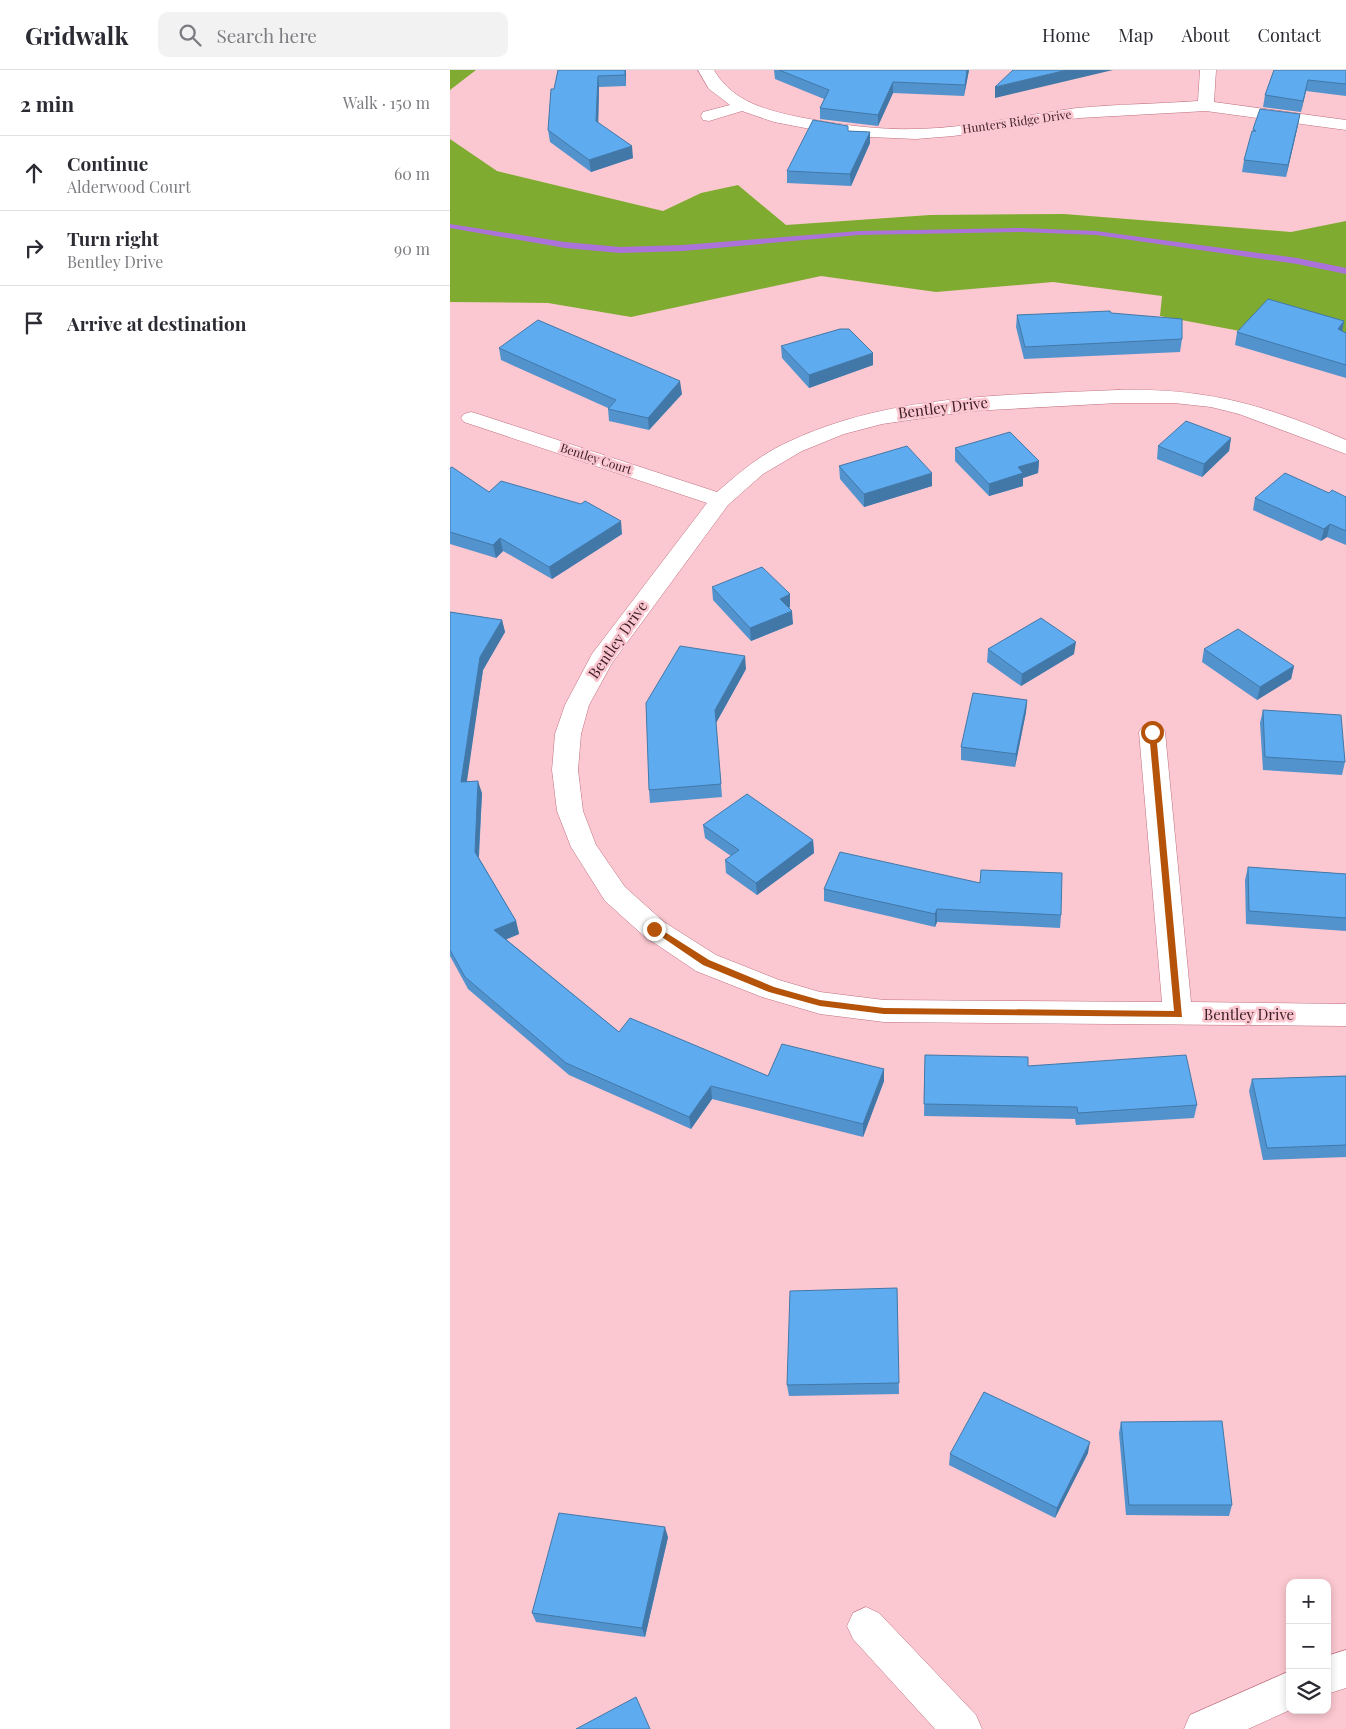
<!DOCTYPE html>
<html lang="en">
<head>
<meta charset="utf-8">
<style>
	:root { --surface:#fff; --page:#f2f2f3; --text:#2b2b33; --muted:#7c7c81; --line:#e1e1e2 }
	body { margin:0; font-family:"Playfair Display",serif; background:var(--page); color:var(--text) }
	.controls { position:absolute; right:15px; bottom:15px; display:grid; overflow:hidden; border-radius:10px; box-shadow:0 2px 8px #0003 }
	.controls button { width:45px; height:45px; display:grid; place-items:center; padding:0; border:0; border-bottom:1px solid var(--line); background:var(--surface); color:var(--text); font:25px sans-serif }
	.stop { position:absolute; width:15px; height:15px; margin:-11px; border:4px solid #b45309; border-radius:50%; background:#fff }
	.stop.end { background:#b45309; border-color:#fff; box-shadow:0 1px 5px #0008 }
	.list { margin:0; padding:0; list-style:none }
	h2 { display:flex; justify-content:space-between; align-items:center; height:65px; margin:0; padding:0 20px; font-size:21px }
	h2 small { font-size:16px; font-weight:400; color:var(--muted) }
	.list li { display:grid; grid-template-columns:32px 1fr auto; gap:15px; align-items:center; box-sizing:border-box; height:75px; padding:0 20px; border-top:1px solid var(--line) }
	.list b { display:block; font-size:19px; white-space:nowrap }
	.list p { margin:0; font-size:16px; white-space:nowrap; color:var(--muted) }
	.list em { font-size:16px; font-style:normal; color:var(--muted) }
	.icon { flex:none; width:28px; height:28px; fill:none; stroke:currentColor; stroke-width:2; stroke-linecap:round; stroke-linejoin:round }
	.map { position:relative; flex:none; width:896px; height:1659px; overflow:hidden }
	header { display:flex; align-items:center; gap:30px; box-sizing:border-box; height:70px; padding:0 25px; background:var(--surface); border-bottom:1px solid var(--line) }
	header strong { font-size:24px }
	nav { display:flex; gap:28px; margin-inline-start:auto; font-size:18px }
	.search { width:350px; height:45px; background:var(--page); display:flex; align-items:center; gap:12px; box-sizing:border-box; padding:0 18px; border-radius:10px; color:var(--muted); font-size:19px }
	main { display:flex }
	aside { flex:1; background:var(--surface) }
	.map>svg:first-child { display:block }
	.forest { fill:#7fac30 }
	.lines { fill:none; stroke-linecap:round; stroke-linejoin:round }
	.stream { fill:#ab73da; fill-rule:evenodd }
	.minor-casing { stroke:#be707f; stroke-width:1 }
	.minor { fill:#fff; fill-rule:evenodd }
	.wall { fill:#5293ce }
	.shaded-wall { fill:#4278a8 }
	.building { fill:#5fabf0; stroke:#4278a8 }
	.route { fill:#b45309 }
	.labels { text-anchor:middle; stroke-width:5; stroke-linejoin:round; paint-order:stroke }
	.far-street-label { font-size:12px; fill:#3b1c22; stroke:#fbc7d0 }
	.street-label { font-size:15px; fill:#3b1c22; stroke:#fbc7d0 }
</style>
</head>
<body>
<header>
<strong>Gridwalk</strong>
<div class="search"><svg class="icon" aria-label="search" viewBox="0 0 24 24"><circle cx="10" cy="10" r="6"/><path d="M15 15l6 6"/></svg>Search here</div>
<nav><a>Home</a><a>Map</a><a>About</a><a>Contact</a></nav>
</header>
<main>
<aside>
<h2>2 min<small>Walk · 150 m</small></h2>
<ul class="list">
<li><svg class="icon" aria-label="ahead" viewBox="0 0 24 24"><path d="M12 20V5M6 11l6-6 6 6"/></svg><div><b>Continue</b><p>Alderwood Court</p></div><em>60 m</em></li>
<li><svg class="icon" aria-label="right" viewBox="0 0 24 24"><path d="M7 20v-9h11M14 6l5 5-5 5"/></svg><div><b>Turn right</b><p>Bentley Drive</p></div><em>90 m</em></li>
<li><svg class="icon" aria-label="arrive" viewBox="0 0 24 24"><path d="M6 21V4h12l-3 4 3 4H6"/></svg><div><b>Arrive at destination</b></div></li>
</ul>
</aside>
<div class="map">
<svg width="896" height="1659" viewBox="0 0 896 1659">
	<rect width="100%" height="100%" fill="#fbc7d0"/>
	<!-- forest -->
	<path class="forest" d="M 0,0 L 26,0 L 0,20 Z
		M 0,69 L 47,101 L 213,141 L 251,123 L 288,115 L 336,155 L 480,145 L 614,144 L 841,162 L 896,151 L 896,281 L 710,246 L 712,226 L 603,212 L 486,222 L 371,206 L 181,247 L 98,233 L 0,232 Z"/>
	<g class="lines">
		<!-- stream -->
		<path class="stream" d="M 0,154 L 115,172 L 170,177 L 233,175 L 409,161 L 572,158 L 646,161 L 847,188 L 896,198 L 896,204 L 847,194 L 646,165 L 572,162 L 409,165 L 233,181 L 170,183 L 115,178 L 0,158 Z"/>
		<!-- minor casing -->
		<g class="minor-casing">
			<path id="minor" d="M 248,0 L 264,0 C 283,33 319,41 354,48 C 391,55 428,60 466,59 C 520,58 574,45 627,38 C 667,34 708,34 748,31 L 750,0 L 766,0 L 764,32 L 896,50 L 896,60 L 756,41 L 629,48 L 503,66 L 466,69 L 397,66 L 324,52 L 292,41 L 259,51 L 253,50 L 251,46 L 253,42 L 280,35 L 259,19 Z
				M 668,320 C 758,318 815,335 896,370 L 896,384 L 789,344 L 761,337 L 724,333 L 668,333 L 522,341 L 432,354 L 394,364 L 352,381 L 313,404 L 278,435 L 162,593 L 139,635 L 131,664 L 128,700 L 133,741 L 146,775 L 175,817 L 214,852 L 266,885 L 329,910 L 370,922 L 434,930 L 712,932 L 689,662 L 693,656 L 702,653 L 711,656 L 715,662 L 741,932 L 896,934 L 896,956 L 434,952 L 370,944 L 312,927 L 246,901 L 194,866 L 155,831 L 121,777 L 107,741 L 102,700 L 105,664 L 115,635 L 142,584 L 257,433 L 14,352 L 11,348 L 14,344 L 21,342 L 28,344 L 267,422 C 289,403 311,384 338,372 C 439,324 558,325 668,320 Z
				M 416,1537 L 429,1543 L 526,1645 L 532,1659 L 485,1659 L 403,1569 L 397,1556 L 403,1543 Z
				M 896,1580 L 896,1618 L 877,1624 L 877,1586 Z
				M 840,1601 L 840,1640 L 798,1659 L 734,1659 L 740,1645 Z"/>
		</g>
		<!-- minor -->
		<use href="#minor" class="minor"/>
	</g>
	<!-- wall -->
	<path class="wall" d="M 108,0 L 176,0 L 176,16 L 149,17 L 148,52 L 183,88 L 141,102 L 100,72 L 98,60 Z
		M 324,0 L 519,0 L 514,26 L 443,23 L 428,56 L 370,49 L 370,38 L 374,29 L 325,9 Z
		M 824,0 L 896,0 L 896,26 L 856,21 L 851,42 L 813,37 L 815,25 Z
		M 850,44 L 848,55 L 836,107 L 792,102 L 794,90 L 803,59 Z
		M 398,61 L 420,62 L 420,73 L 401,116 L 337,113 L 337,101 Z
		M 661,243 L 732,269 L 730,282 L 574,289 L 566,257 L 567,245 Z
		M 894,251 L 892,261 L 896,263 L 896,308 L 785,275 L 787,262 Z
		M 331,276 L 423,295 L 359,318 L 332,288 Z
		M 49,278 L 232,324 L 199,360 L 159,351 L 158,338 L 51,290 Z
		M 781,368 L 779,381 L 752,407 L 707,389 L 708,376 Z
		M 505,378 L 589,391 L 588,403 L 573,408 L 573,416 L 539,426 L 505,391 Z
		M 389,396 L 482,416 L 414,437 L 390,409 Z
		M 0,398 L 39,422 L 172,464 L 102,509 L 53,481 L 46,488 L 0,474 Z
		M 879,423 L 896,427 L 896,475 L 877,467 L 871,471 L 803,440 L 805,428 Z
		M 262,517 L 340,537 L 339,538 L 343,554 L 301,571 L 263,530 Z
		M 0,542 L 52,550 L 55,562 L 33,600 L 16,712 L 32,723 L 29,788 L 66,851 L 69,864 L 56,869 L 169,962 L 318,1006 L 434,999 L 434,1011 L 413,1067 L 262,1029 L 241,1059 L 119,1005 L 18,919 L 0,886 Z
		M 538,579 L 624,584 L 571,616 L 537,592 Z
		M 754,579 L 844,596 L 841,609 L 807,630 L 752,592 Z
		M 296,599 L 266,653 L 272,727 L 200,733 L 199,720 Z
		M 577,630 L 576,642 L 565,697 L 511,690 L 511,677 Z
		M 813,640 L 895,692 L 892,705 L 813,700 L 810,653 Z
		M 253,755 L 363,770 L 364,783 L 307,825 L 276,803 L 275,790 L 281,786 L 255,768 Z
		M 798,797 L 896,804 L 896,861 L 796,854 L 795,810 Z
		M 374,819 L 611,845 L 610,858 L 487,852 L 485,857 L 374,831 Z
		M 475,985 L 578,996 L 747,1035 L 744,1048 L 626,1055 L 625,1049 L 474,1046 Z
		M 896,1006 L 896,1087 L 813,1090 L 799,1021 L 802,1009 Z
		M 447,1218 L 449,1324 L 339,1326 L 337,1315 Z
		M 671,1352 L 782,1435 L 779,1446 L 676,1445 L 669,1363 Z
		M 638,1383 L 605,1448 L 499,1395 L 500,1384 Z
		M 218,1467 L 195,1567 L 86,1552 L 82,1543 Z"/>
	<!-- shaded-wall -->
	<path class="shaded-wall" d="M 175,0 L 176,0 L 176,16 L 175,5 Z
		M 517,0 L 519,0 L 514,26 L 515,15 Z
		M 617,0 L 663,0 L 545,28 L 545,17 Z
		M 148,6 L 149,17 L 148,63 L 146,51 Z
		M 858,10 L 856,21 L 851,42 L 853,31 Z
		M 443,12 L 443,23 L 428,56 L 428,45 Z
		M 850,44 L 848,55 L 836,107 L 838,95 Z
		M 420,62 L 420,73 L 401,116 L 400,104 Z
		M 182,76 L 183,88 L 141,102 L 139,90 Z
		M 894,251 L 892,263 L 888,259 Z
		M 423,283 L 423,295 L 359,318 L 359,305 Z
		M 230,311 L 232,324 L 199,360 L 198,348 Z
		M 781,368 L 779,381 L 752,407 L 754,394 Z
		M 589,391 L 588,403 L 573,408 L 573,416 L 539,426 L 539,414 L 568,397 Z
		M 482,403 L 482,416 L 414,437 L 414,424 Z
		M 171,451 L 172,464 L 102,509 L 99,497 Z
		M 880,454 L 877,467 L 871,471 L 874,459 Z
		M 50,468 L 53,481 L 46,488 L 43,475 Z
		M 340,524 L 340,537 L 330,541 L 330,529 Z
		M 342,541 L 343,554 L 301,571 L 300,558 Z
		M 52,550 L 55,562 L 33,600 L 15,725 L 11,712 L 30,587 Z
		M 626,572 L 624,584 L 571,616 L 572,604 Z
		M 295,586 L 296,599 L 266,653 L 272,727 L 265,640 Z
		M 844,596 L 841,609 L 807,630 L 810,617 Z
		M 577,630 L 576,642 L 565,697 L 566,684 Z
		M 28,711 L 32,723 L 28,795 L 25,782 Z
		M 363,770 L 364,783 L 307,825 L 306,813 Z
		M 487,839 L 487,852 L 485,857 L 485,844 Z
		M 66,851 L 69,864 L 48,873 L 44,860 Z
		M 434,999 L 434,1011 L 413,1067 L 413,1054 Z
		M 261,1016 L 262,1029 L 241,1059 L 239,1047 Z
		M 640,1372 L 638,1383 L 605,1448 L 607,1438 Z
		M 215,1457 L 218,1467 L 195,1567 L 192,1558 Z"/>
	<!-- building -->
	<path class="building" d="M 108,0 L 175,0 L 175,5 L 148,6 L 146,51 L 182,76 L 139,90 L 98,60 L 101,19 L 104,19 Z
		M 329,0 L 517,0 L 515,15 L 443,12 L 428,45 L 370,38 L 379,20 Z
		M 563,0 L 617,0 L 545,17 Z
		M 824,0 L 896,0 L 896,14 L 858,10 L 853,31 L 815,25 Z
		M 810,39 L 850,44 L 838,95 L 794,90 L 802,61 L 806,61 L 803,59 Z
		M 363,50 L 398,56 L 398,61 L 420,62 L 400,104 L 337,101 Z
		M 818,229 L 894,251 L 888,259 L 896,263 L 896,295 L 787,262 Z
		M 660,241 L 661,243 L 732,249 L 732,269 L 575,277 L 567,245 Z
		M 88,250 L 230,311 L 198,348 L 158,339 L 166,330 L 49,278 Z
		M 390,259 L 399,259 L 423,283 L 359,305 L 331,276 Z
		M 736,351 L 781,368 L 754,394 L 708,376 Z
		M 560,362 L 589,391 L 568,397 L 573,403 L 539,414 L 505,378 Z
		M 457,376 L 482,403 L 414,424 L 389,396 Z
		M 2,397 L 39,422 L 51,411 L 131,434 L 135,431 L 171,451 L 99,497 L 50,468 L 43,475 L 0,462 L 0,398 Z
		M 835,403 L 879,423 L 882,420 L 896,427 L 896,461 L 880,454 L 874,459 L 805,428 Z
		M 312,497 L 340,524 L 330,529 L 342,541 L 300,558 L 262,517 Z
		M 0,542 L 52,550 L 30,587 L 11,712 L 28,711 L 25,782 L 66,851 L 44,860 L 169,962 L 180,948 L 318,1006 L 332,974 L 434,999 L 413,1054 L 261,1016 L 239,1047 L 116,993 L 15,907 L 0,880 Z
		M 591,548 L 626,572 L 572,604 L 538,579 Z
		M 788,559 L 844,596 L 810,617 L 754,579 Z
		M 230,576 L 295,586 L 265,640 L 271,714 L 199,720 L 196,633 Z
		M 523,623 L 577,630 L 566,684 L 511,677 Z
		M 813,640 L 891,645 L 895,692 L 815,687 Z
		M 297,724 L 363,770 L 306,813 L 275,790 L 289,780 L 253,755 Z
		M 390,782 L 530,813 L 531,800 L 612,803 L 611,845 L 487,839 L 485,844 L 374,819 Z
		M 798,797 L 896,804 L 896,848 L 799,841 Z
		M 475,985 L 578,987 L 578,996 L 736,985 L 747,1035 L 628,1043 L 627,1037 L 474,1034 Z
		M 896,1006 L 896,1075 L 817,1078 L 802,1009 Z
		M 447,1218 L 449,1313 L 337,1315 L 340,1221 Z
		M 534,1322 L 640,1372 L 607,1438 L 500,1384 Z
		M 772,1351 L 782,1435 L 679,1435 L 671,1352 Z
		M 109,1443 L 215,1457 L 192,1558 L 82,1543 Z
		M 186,1627 L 200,1659 L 126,1659 Z"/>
	<!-- route -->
	<path class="route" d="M 702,659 L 706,662 L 732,947 L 434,944 L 370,936 L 319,922 L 253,895 L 200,859 L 204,856 L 207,857 L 259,890 L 324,917 L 370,930 L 434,938 L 724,941 L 699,662 Z"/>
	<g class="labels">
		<!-- far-street labels -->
		<g class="far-street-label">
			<text transform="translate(567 52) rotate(-8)" y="4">Hunters Ridge Drive</text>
			<text transform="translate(146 389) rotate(18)" y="4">Bentley Court</text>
		</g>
		<!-- street labels -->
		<g class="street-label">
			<text transform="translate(493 338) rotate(-7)" y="5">Bentley Drive</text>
			<text transform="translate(168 570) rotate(-55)" y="5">Bentley Drive</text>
			<text x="799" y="950">Bentley Drive</text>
		</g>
	</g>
</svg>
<div class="controls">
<button>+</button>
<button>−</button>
<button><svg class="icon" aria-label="layers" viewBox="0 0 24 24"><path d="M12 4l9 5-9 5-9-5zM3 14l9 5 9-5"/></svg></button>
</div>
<div class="stop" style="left:702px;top:662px"></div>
<div class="stop end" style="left:204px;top:859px"></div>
</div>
</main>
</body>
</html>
